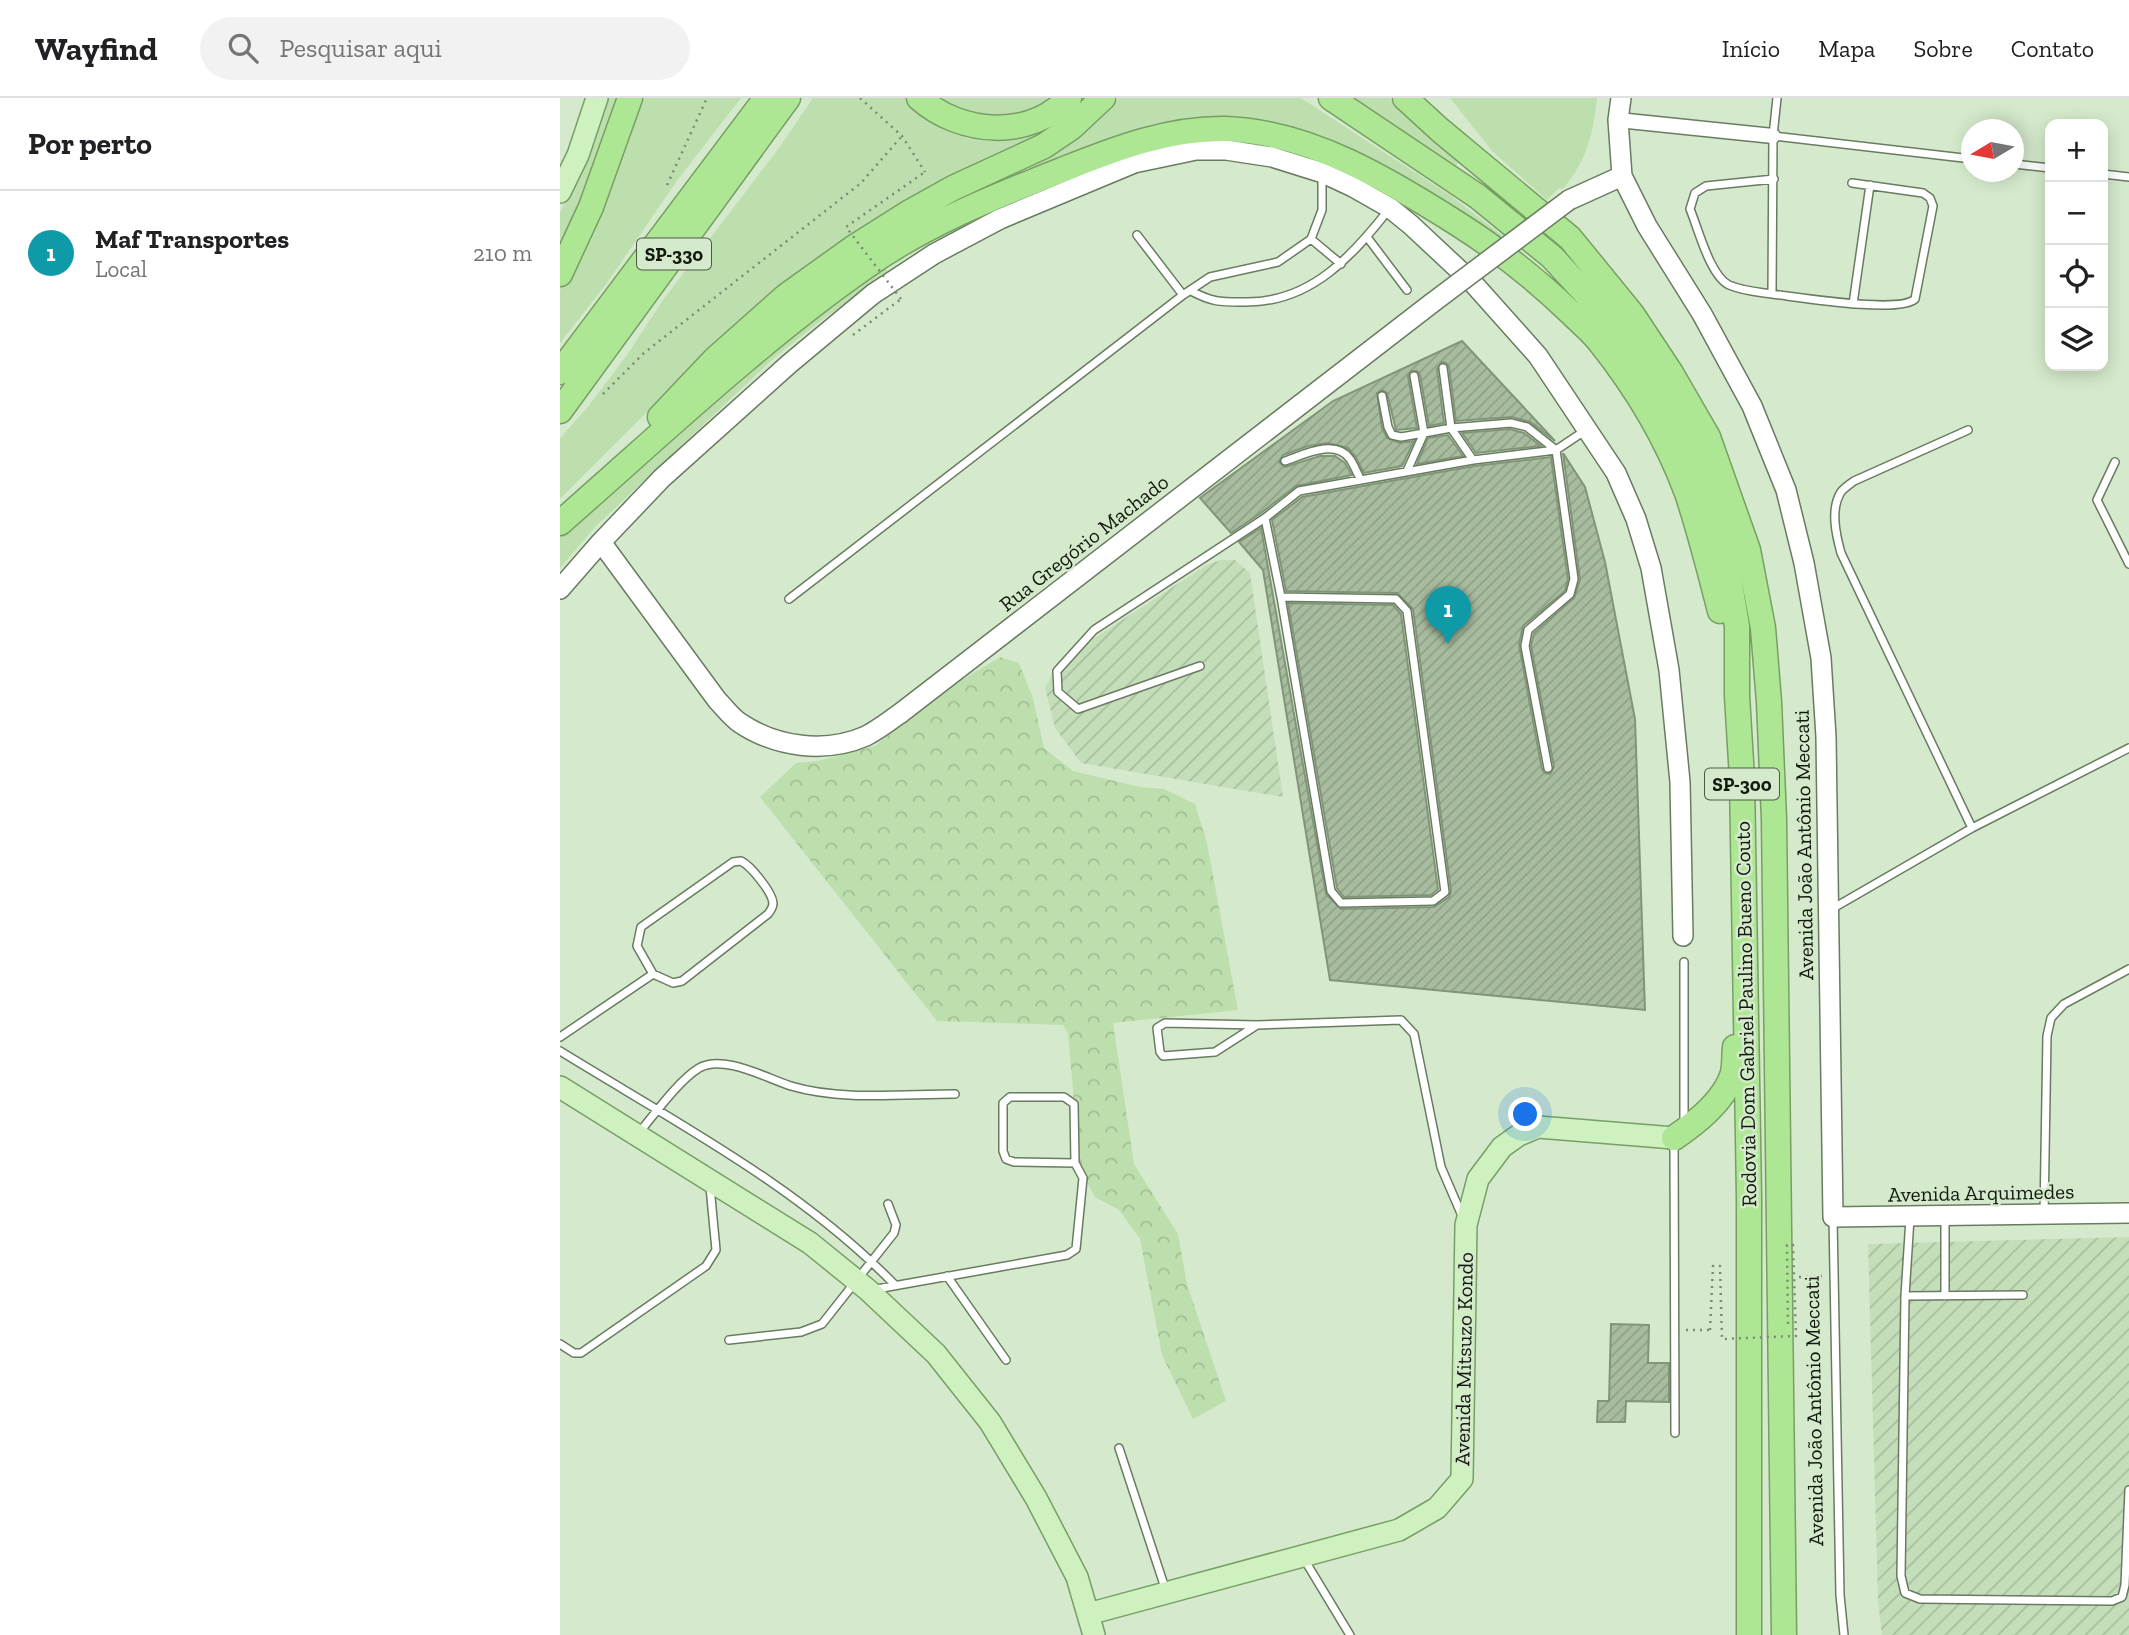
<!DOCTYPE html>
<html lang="pt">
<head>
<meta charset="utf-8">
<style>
	:root { --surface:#fff; --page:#f2f2f2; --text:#202124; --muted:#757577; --line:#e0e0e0; --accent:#0f766e }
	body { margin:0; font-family:"Zilla Slab",serif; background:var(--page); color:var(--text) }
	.controls { position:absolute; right:21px; top:21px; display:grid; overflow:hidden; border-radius:14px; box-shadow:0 4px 18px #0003 }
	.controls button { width:63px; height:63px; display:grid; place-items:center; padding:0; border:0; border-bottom:2px solid var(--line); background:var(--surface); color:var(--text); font:35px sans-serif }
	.compass { position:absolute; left:1401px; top:21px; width:63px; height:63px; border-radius:50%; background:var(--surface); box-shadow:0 4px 18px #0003; rotate:260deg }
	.you { position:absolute; left:966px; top:1017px; width:24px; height:24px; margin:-18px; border:5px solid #fff; border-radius:50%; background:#1a73e8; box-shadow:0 0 0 10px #1a73e833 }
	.badge { display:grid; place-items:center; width:46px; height:46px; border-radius:50%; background:var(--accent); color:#fff; font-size:23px; font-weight:700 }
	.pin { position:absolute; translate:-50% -58px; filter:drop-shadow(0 2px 4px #0008) }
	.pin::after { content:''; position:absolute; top:37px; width:24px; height:21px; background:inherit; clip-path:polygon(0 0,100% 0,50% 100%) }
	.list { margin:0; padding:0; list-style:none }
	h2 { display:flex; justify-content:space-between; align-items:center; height:91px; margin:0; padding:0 28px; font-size:30px }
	h2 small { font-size:23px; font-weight:400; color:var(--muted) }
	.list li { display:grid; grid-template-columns:46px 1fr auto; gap:21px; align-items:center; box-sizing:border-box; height:126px; padding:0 28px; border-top:2px solid var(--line) }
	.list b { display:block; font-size:26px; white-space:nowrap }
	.list p { margin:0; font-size:23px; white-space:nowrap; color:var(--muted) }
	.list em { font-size:23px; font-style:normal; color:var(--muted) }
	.icon { flex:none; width:38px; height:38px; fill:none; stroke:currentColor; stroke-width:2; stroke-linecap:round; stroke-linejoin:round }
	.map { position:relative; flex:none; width:1569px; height:1537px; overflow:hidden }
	header { display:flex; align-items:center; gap:42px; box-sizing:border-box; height:98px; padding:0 35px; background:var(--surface); border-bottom:2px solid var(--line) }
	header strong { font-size:33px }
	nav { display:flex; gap:38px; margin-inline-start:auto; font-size:24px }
	.search { width:490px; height:63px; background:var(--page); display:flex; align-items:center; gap:18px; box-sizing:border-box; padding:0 24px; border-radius:38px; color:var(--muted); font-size:26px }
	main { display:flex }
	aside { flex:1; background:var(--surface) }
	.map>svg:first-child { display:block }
	.industrial { fill:url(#industrial-furrows) }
	.green { fill:#bddfae }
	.forest { fill:url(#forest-crowns) }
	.building { fill:url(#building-hatch); stroke:#829579; stroke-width:2 }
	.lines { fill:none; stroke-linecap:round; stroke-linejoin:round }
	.lane-casing { stroke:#697b60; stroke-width:10 }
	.street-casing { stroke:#697b60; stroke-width:17 }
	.secondary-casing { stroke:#697b60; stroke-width:22 }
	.primary-casing { stroke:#779f65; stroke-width:24 }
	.highway-casing { stroke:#779f65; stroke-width:27 }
	.path { stroke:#7b8a75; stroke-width:2.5; stroke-dasharray:2 5; stroke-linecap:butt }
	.lane { stroke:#fff; stroke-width:7 }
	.street { stroke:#fff; stroke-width:14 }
	.secondary { stroke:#fff; stroke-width:19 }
	.primary { stroke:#cef1bf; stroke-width:21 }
	.highway { stroke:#aee794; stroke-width:24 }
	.secondary-bridge-casing { stroke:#697b60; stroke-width:22; stroke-linecap:butt }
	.path-bridge { stroke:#7b8a75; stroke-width:2.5; stroke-dasharray:2 5; stroke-linecap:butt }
	.secondary-bridge { stroke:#fff; stroke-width:19 }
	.labels { text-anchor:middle; stroke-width:5; stroke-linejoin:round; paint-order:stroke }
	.shield { fill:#d5eacc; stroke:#4c5847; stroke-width:2 }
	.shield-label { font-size:19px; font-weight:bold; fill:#12190e }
	.street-label { font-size:21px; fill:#12190e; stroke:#d5eacc }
</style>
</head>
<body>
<header>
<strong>Wayfind</strong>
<div class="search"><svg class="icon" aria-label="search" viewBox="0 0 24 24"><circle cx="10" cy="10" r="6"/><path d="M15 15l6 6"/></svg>Pesquisar aqui</div>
<nav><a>Início</a><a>Mapa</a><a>Sobre</a><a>Contato</a></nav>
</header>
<main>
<aside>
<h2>Por perto<small></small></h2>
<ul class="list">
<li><span class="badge" style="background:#0f9aa8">1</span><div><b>Maf Transportes</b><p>Local</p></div><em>210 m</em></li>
</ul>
</aside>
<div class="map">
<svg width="1569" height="1537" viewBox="0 0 1569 1537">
	<defs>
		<pattern id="industrial-furrows" width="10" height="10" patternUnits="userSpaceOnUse" patternTransform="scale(1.75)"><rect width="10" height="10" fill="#c5deba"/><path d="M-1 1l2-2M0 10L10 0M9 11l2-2" fill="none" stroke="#a8be9f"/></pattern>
		<pattern id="forest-crowns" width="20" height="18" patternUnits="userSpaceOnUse" patternTransform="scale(1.75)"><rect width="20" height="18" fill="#bddfae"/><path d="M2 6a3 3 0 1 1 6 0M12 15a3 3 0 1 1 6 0" fill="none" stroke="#a1bf94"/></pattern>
		<pattern id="building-hatch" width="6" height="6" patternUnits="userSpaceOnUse" patternTransform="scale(1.75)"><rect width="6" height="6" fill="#a8bc9f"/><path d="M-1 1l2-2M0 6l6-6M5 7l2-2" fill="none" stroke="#90a188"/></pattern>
	</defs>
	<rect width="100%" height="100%" fill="#d5eacc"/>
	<!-- industrial -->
	<path class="industrial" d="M 660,462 L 675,462 L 690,475 L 723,699 L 521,665 L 495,630 L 485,590 L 499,563 L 645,468 Z
		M 1569,1139 L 1569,1537 L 1322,1537 L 1318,1503 L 1308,1146 Z"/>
	<!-- green -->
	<path class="green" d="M 44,0 L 64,0 L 0,159 L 0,115 L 17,76 Z
		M 78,0 L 181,0 L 116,84 L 47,185 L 0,245 L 0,192 L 14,166 Z
		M 253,0 L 345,0 C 372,29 409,51 450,40 C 466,36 504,10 520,0 L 532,0 L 513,16 L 148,253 L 0,401 L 0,340 L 27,310 L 67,257 L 103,202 L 219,50 Z
		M 378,0 L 497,0 L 474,16 L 411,19 Z
		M 559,0 L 741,0 L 891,98 L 942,137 L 936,143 L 714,31 L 472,73 L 469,69 C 502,50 531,26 559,0 Z
		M 790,0 L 829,0 L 853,24 L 899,62 L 896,68 Z
		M 890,0 L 1037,0 C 1033,37 1027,62 1003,91 L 999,90 L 987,102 L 932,53 Z
		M 323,168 L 329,175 L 263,221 L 213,261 L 35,429 L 0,470 L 0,439 L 209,254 Z"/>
	<!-- forest -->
	<path class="forest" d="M 440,559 L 459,565 L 473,600 L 484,650 L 513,673 L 580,689 L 604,691 L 635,706 L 647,745 L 678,912 L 553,925 L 574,1066 L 618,1136 L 627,1186 L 666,1303 L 633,1321 L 602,1257 L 580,1141 L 559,1112 L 535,1099 L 520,1072 L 508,935 L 503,927 L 377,923 L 200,699 L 236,665 L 258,663 L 315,648 L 378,596 Z"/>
	<!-- building -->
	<path class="building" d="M 902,243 L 995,343 L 970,324 L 952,319 L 896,323 L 889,269 L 886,265 L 882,264 L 877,271 L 884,325 L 869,328 L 860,277 L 857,273 L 851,273 L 848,278 L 857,330 L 836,332 L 827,295 L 822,292 L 817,295 L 822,330 L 827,340 L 840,345 L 854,343 L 842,368 L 804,375 L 795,358 L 788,350 L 768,345 L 748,348 L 723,357 L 719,364 L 725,369 L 760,358 L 775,358 L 785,365 L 792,377 L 736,388 L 701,415 L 671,435 L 640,400 L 773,303 Z
		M 950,331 L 964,335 L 981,348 L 916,355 L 902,335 Z
		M 888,337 L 903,358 L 857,366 L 868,340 Z
		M 1003,355 L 1025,389 L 1045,464 L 1075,621 L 1085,912 L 770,882 L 703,472 L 679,444 L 701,430 L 766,796 L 781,811 L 874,809 L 889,799 L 891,793 L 853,511 L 837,495 L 726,493 L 712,422 L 742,399 L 914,368 L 991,359 L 1008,481 L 1005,493 L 963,528 L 959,547 L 982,671 L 985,675 L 990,676 L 994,669 L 971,548 L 974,535 L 1014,500 L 1020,482 Z
		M 728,505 L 833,507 L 841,516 L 878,791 L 871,797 L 784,799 L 777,790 Z
		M 1051,1226 L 1089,1227 L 1088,1265 L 1109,1265 L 1109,1304 L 1066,1303 L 1065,1324 L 1037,1324 L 1038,1303 L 1049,1303 Z"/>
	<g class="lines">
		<!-- lane casing -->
		<g class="lane-casing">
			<path id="lane" d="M 1217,0 L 1213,38 L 1212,196 C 1238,199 1339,216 1355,201 L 1373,108 L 1370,100 L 1363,95 L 1292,85
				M 1213,38 L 1412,61
				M 1454,66 L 1490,70
				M 1543,76 L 1569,79
				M 577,137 L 623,197
				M 807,139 L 847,192
				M 751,141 L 781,166
				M 631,193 C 654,205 661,204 687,204 C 752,204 793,157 830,110
				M 1212,196 C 1198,194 1183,193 1169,187 C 1150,178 1138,130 1130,111 L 1135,95 L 1146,88 L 1214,81
				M 1293,206 L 1310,87
				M 883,270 L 891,330 L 951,325 L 967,329 L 996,352
				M 822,298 L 828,329 L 832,337 L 841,339 L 864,335 L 854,278
				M 1408,332 L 1294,383 C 1290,386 1284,390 1281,394 C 1270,411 1276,437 1281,455 L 1412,730
				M 725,363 C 743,357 775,340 790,361 C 794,367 797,375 801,382
				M 1555,364 L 1537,402 L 1569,466
				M 847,373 L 864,335 L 891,330 L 913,362
				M 721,499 L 836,501 L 847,513 L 885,794 L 873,803 L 781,805 L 771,793 L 721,499 L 705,420 L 739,393 L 913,362 L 996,352
				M 229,501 L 623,197 L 650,179 L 718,164 L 751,141 L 762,112 L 762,79
				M 640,568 L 518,611 L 498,594 L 497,573 L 534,532 L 705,420
				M 988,670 L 965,548 L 968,532 L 1010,496 L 1014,481 L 996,352 L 1026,332
				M 181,763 C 191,768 212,794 213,805 C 213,810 211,812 208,816 L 122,883 L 113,885 L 93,876 L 77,848 L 81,829 L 173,764 Z
				M 1270,812 L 1412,730 L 1569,650
				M 1124,864 L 1124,1025
				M 697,927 L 655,954 L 603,958 L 600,954 L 597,930 L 605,925 L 697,927 L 841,922 L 854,936 L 881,1069 L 903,1120
				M 0,939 L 93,876
				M 0,953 C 115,1024 240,1089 335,1187
				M 78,1036 C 94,1017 118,983 139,970 C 163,956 206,980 231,988 C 281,1003 343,996 395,996
				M 1114,1044 L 1115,1335
				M 1484,1116 L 1487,938 L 1491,920 L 1504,906 L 1569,871
				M 1273,1120 L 1280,1497 L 1284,1537
				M 1350,1120 L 1345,1198 L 1341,1478 L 1345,1495 L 1360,1501 L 1552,1503 L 1562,1499 L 1565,1487 L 1569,1392
				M 387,1178 L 446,1262
				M 311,1192 L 507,1157 L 516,1151 L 523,1080 L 515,1065 L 514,1006 L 504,999 L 450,999 L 443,1005 L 443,1053 L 446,1061 L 454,1064 L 515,1065
				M 1345,1198 L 1463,1197
				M 1385,1198 L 1385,1118
				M 169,1242 L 241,1234 L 262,1226 L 334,1135 L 336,1127 L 328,1106
				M 0,1246 L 14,1255 L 21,1255 L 146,1168 L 156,1152 L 150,1089
				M 559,1350 L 606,1493
				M 744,1461 L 790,1537"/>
		</g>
		<!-- street casing -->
		<g class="street-casing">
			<path id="street" d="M 1058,22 L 1213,38"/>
		</g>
		<!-- secondary casing -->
		<g class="secondary-casing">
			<path id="secondary" d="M 1061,0 L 1058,22 L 1062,78 L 1087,128 L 1142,216 L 1192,308 L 1226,392 L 1244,465 L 1261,560 L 1266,639 L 1273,1119 L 1569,1115
				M 1009,102 L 1062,78
				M 41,444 L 157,602 C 164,609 171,619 180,625 C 216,649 265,656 306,638 C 318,632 331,622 342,614 L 872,205
				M 0,491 L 41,444 L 102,380 L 229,266 L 313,196 L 374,156 L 440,121 L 574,65 L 636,52 L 666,52 L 712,59 L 763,75 L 793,89 L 830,110 L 851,127 L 912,184 L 978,258 L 1056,375 L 1076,421 L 1091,470 L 1109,572 L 1120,684 L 1123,838"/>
		</g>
		<!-- primary casing -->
		<g class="primary-casing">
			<path id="primary" d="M 0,94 L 18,57 L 37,0
				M 0,989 L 250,1145 L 308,1192 L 376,1256 L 430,1324 L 476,1400 L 517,1479 L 534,1537
				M 528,1516 L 839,1432 L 877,1410 L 902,1381 L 906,1127 L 918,1081 L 942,1049 L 959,1037 L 978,1029 L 1114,1040"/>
		</g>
		<!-- highway casing -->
		<g class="highway-casing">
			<path id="highway" d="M 359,0 C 401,37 469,42 509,0
				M 771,0 L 917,98 L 992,159 L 1052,224 L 1095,287 L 1126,344 L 1149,398 L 1165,456 L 1177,528 L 1177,598 L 1182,680 L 1189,1099 L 1189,1537
				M 845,0 L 880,32 L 1010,140 L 1072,216 L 1111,275 L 1148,339 L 1188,452 L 1203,530 L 1209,604 L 1214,721 L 1224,1537
				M 0,176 L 31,109 L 70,0
				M 0,274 L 206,0
				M 0,313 L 228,0
				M 100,319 L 155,261 L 226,198 L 293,150 L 350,114 L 393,90 L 484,48 L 512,29 L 543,0
				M 0,425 C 98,339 198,244 305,169 C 365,126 436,98 504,71 C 557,50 609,30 666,31 C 750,34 829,82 898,126 C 939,152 977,182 1012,216 C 1021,225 1031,233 1039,243 C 1075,288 1107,341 1127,395 C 1140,434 1150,474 1160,513
				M 1114,1040 C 1136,1025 1163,1004 1172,978 C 1175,970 1174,958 1175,949"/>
		</g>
		<!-- path -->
		<path class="path" d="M 300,0 L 342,38 L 365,74
			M 107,87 L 147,0
			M 293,237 L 341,201
			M 43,296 L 84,255 L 301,85 L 342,38
			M 1239,1179 L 1264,1178
			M 1126,1232 L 1150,1232"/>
		<!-- lane -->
		<use href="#lane" class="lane"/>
		<!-- street -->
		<use href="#street" class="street"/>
		<!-- secondary -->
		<use href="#secondary" class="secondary"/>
		<!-- primary -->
		<use href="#primary" class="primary"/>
		<!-- highway -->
		<use href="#highway" class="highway"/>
		<!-- secondary-bridge casing -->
		<g class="secondary-bridge-casing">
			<path id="secondary-bridge" d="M 872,205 L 1009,102"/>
		</g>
		<!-- path-bridge -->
		<path class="path-bridge" d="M 341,201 L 286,129 L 365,74
			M 1150,1232 L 1153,1168 L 1160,1168 L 1162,1241 L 1236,1238 L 1233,1147 L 1227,1147 L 1228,1228"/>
		<!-- secondary-bridge -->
		<use href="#secondary-bridge" class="secondary-bridge"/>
	</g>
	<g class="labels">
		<!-- shield labels -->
		<g class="shield">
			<rect x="77" y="140.5" width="74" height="31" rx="5"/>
			<rect x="1145" y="670.5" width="74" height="31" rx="5"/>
		</g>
		<g class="shield-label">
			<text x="114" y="163">SP-330</text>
			<text x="1182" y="693">SP-300</text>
		</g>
		<!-- street labels -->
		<g class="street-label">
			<text transform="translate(524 445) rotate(-38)" y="7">Rua Gregório Machado</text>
			<text transform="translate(1244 747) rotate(-91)" y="7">Avenida João Antônio Meccati</text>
			<text transform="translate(1186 916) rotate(-91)" y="7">Rodovia Dom Gabriel Paulino Bueno Couto</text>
			<text transform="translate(1421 1095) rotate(-1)" y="7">Avenida Arquimedes</text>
			<text transform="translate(904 1261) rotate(-89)" y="7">Avenida Mitsuzo Kondo</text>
			<text transform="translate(1254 1313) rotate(-91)" y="7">Avenida João Antônio Meccati</text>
		</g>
	</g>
</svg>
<div class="controls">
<button>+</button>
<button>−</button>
<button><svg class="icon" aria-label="locate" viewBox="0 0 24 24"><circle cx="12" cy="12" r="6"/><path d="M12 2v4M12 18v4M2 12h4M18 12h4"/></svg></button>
<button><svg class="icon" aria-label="layers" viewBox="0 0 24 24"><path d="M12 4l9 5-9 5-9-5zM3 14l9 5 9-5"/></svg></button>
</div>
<svg class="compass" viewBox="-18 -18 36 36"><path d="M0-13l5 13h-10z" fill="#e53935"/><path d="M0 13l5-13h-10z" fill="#757577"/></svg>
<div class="you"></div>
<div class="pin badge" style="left:888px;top:546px;background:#0f9aa8">1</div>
</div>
</main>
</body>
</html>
